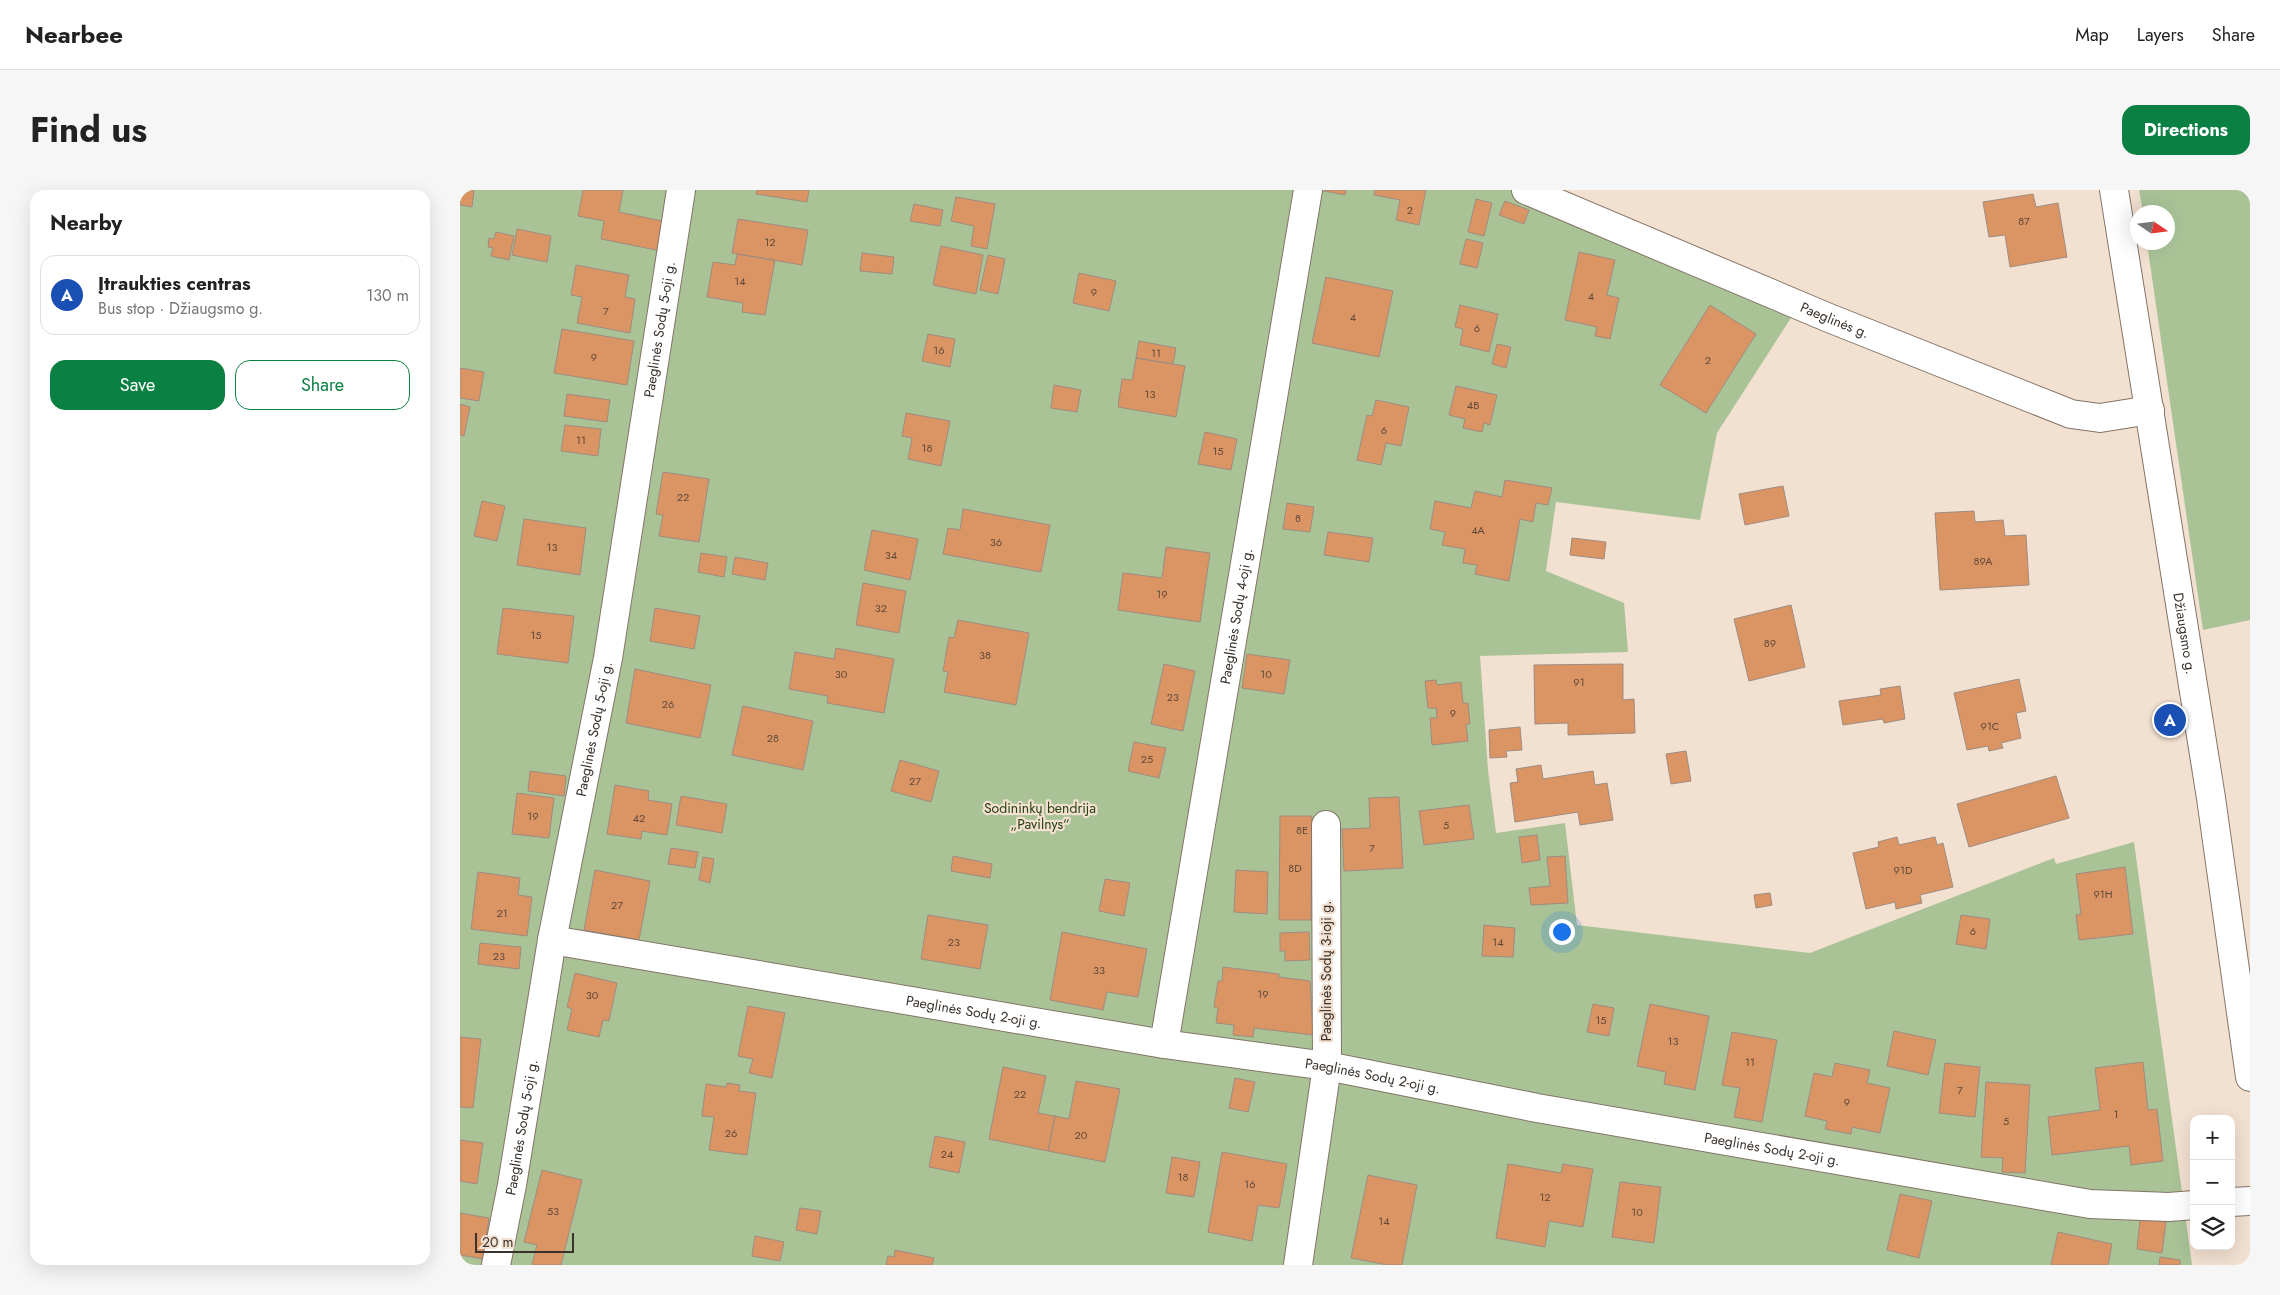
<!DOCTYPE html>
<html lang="en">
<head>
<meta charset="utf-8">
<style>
	:root { --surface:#fff; --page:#f6f6f6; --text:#222; --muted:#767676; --line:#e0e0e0; --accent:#0b8043 }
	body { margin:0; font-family:Jost,sans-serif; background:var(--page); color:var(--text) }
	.controls { position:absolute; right:15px; bottom:15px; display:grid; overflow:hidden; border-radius:10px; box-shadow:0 5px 20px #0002 }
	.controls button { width:45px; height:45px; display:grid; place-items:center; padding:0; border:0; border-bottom:1px solid var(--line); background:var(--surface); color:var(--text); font:25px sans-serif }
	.compass { position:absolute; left:1670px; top:15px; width:45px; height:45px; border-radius:50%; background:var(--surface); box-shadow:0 5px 20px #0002; rotate:103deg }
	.scale { position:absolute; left:15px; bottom:12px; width:99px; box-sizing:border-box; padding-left:5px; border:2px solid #39322c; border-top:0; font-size:14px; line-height:18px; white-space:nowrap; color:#39322c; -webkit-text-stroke:4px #f2e0d1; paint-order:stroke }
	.you { position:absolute; left:1101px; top:741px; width:18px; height:18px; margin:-12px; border:4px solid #fff; border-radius:50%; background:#1a73e8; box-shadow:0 0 0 8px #1a73e833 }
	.badge { display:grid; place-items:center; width:32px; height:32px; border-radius:50%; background:var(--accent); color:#fff; font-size:16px; font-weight:700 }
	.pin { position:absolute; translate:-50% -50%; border:2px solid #fff; box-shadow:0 1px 5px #0006 }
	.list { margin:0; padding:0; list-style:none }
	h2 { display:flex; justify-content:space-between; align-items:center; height:65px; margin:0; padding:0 20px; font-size:21px }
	h2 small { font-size:16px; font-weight:400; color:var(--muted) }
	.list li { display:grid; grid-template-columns:32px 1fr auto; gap:15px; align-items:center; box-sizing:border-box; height:80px; margin:0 10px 10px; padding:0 10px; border:1px solid var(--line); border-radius:15px }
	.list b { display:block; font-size:19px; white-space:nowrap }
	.list p { margin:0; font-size:16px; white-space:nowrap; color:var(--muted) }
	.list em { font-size:16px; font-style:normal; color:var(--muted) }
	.actions { display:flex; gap:10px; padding:15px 20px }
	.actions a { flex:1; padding:11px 0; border:1px solid var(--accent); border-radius:15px; text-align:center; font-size:18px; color:var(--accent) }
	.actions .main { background:var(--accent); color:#fff }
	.icon { flex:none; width:28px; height:28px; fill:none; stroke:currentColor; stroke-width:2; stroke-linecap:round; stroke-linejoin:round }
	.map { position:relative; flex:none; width:1790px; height:1075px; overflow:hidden; border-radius:15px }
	header { display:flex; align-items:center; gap:30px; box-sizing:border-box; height:70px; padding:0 25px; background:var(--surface); border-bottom:1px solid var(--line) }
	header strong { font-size:24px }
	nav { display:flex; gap:28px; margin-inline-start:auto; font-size:18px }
	.intro { display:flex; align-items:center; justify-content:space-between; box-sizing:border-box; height:120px; padding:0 30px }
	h1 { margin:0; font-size:35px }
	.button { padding:12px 22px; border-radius:15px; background:var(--accent); color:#fff; font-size:18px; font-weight:700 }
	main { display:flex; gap:30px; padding:0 30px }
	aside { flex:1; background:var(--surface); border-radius:15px; box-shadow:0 5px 20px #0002 }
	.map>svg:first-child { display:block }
	.green { fill:#a9c397 }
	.building { fill:#db9463; stroke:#9f8c80 }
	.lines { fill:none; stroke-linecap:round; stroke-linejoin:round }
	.minor-casing { stroke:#857467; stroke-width:30 }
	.tertiary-casing { stroke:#857467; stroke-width:30 }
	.minor { stroke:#fff; stroke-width:28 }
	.tertiary { stroke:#fff; stroke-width:28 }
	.labels { text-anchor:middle; stroke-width:4.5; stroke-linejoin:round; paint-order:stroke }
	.number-label { font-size:11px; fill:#624a3a }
	.street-label { font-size:14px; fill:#39322c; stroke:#f2e0d1 }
	.park-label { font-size:14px; fill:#27410f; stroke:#f2e0d1 }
</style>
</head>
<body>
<header>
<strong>Nearbee</strong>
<nav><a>Map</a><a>Layers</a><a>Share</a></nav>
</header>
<div class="intro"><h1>Find us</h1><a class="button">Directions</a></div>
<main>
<aside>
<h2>Nearby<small></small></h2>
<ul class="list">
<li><span class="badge" style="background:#1a4fb4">A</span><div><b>Įtraukties centras</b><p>Bus stop · Džiaugsmo g.</p></div><em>130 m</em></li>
</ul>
<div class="actions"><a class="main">Save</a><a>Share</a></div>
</aside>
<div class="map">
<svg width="1790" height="1075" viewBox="0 0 1790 1075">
	<rect width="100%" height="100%" fill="#f2e0d1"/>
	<!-- green -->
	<path class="green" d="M 0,0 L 1097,0 L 1347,103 L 1257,243 L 1240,330 L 1096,312 L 1086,381 L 1164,413 L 1168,462 L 1020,466 L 1028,580 L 1036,643 L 1105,633 L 1117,735 L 1350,763 L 1594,668 L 1596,674 L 1674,652 L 1732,1075 L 0,1075 Z
		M 1679,0 L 1790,0 L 1790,430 L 1743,440 L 1687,53 L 1708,52 L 1708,22 L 1683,22 Z"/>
	<!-- building -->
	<path class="building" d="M 0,0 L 14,0 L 12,17 L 0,15 Z
		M 123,0 L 163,0 L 159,22 L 207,32 L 201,61 L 141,49 L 144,31 L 118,26 Z
		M 297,0 L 349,0 L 347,12 L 296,4 Z
		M 859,0 L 886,0 L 885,5 Z
		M 915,0 L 966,0 L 959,35 L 936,30 L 940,10 L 914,5 Z
		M 1573,4 L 1576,17 L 1598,13 L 1607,67 L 1550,77 L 1545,45 L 1529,47 L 1523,12 Z
		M 496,7 L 535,14 L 527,59 L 511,56 L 514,36 L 491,31 Z
		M 1016,9 L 1032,13 L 1024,46 L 1008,42 Z
		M 1045,11 L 1069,20 L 1064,34 L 1039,25 Z
		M 454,14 L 483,20 L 480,36 L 450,31 Z
		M 278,29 L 348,40 L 342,75 L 272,63 Z
		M 57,39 L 91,46 L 87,72 L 52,65 Z
		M 36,42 L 54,46 L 49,70 L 31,66 L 33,58 L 28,57 L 29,48 L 34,49 Z
		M 1006,49 L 1023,53 L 1017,78 L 1000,74 Z
		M 481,56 L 523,65 L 516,104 L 473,95 Z
		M 1119,62 L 1155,70 L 1147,105 L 1159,108 L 1150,149 L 1135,146 L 1137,137 L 1105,130 Z
		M 402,63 L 434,67 L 432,84 L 400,81 Z
		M 277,64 L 315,70 L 305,125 L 282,122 L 283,113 L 247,107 L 253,72 L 275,75 Z
		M 528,65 L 545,69 L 538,104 L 520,100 Z
		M 116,75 L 169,85 L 165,107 L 175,109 L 170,143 L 117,133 L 122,107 L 111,105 Z
		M 619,83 L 656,91 L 649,121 L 613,113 Z
		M 866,87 L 933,101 L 919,167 L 852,153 Z
		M 1000,115 L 1038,124 L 1029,162 L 1000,155 L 1003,139 L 995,137 Z
		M 1250,115 L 1296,144 L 1246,223 L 1200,195 Z
		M 102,139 L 174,151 L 167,195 L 94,183 Z
		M 468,144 L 495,149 L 490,177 L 462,171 Z
		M 679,151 L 716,158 L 713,174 L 676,168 Z
		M 1037,154 L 1051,157 L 1046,178 L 1032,174 Z
		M 676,168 L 725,176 L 716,227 L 658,217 L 662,189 L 672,190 Z
		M 0,178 L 24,182 L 19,211 L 0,208 Z
		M 594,195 L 621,200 L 617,222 L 591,218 Z
		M 996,196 L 1037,205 L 1030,235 L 1024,233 L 1022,242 L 1003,238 L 1005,229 L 989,225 Z
		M 107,204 L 150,210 L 147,232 L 104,226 Z
		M 916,210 L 949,217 L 941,256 L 926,253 L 921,275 L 897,270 L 907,225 L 912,226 Z
		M 0,214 L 10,217 L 4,246 L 0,245 Z
		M 446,223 L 490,231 L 481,276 L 448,269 L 452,248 L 442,246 Z
		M 105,235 L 141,239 L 138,266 L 101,261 Z
		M 745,242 L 777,249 L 771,280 L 738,274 Z
		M 203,282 L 249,289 L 239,352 L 199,346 L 203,325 L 196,324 Z
		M 1045,290 L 1092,298 L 1088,315 L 1076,313 L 1073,332 L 1060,329 L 1049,391 L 1015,384 L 1017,375 L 1003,373 L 1005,359 L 982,355 L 985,342 L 970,339 L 975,311 L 1011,318 L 1015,301 L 1042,307 Z
		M 1323,296 L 1329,326 L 1285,335 L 1279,304 Z
		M 22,311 L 45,316 L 37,351 L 14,346 Z
		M 827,313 L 854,317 L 850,342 L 823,339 Z
		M 503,319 L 590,335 L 581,382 L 483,364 L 488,338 L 500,340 Z
		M 1514,321 L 1515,332 L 1543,330 L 1545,346 L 1566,345 L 1569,395 L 1480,400 L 1475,323 Z
		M 64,329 L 126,338 L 120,385 L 57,375 Z
		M 412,340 L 458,349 L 450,390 L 404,380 Z
		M 868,342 L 913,348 L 909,372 L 864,365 Z
		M 1112,348 L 1146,352 L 1144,369 L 1110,365 Z
		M 706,357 L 750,363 L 740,432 L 658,420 L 663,383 L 702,388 Z
		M 241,363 L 267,367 L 264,387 L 238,382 Z
		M 275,367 L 308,373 L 305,390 L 272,384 Z
		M 403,393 L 446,401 L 439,443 L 396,435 Z
		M 1331,415 L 1345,477 L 1289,491 L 1274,429 Z
		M 43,418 L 114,426 L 108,473 L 37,464 Z
		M 195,418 L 240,426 L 234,459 L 190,451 Z
		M 498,430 L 569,443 L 556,515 L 484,502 L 488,482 L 483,481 L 489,447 L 494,448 Z
		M 376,458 L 434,469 L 424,523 L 367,513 L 368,506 L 329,499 L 335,462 L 374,469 Z
		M 787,464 L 830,470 L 824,504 L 782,498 Z
		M 704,474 L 735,481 L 723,541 L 691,534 Z
		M 1163,474 L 1163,510 L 1174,509 L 1175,543 L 1108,545 L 1108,533 L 1075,534 L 1074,475 Z
		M 175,479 L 251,495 L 240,548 L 166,533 Z
		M 1559,489 L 1566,521 L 1556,523 L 1561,548 L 1541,553 L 1543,558 L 1529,561 L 1528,556 L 1507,560 L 1494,503 Z
		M 976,490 L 977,495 L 1001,492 L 1003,513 L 1008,513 L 1010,534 L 1006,534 L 1008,551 L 972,555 L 970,528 L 977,528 L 976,518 L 968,518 L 965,491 Z
		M 1440,496 L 1445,529 L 1424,533 L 1423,529 L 1383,535 L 1379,511 L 1421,505 L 1420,499 Z
		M 283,516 L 353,531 L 343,580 L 272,565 Z
		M 1060,537 L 1062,560 L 1046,561 L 1047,567 L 1030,568 L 1029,540 Z
		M 674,552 L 706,558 L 699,588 L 668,581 Z
		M 1226,561 L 1231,591 L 1211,594 L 1206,564 Z
		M 440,570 L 479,581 L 471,612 L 431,601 Z
		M 1081,575 L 1083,589 L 1133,581 L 1135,595 L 1147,593 L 1153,630 L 1120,635 L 1118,622 L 1055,632 L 1050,593 L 1058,592 L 1056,579 Z
		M 70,581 L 106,586 L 104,606 L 68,601 Z
		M 1596,586 L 1609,628 L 1509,657 L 1497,614 Z
		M 155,595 L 189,601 L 188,610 L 212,614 L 207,645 L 182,641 L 181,649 L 147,644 Z
		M 57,603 L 94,608 L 89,648 L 52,644 Z
		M 221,606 L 267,614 L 262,643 L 216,635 Z
		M 939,607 L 943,678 L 884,681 L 882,639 L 910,638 L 909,608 Z
		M 1009,615 L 1014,649 L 964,655 L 959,621 Z
		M 820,626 L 852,626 L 851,730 L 819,730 Z
		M 1077,645 L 1080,670 L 1062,673 L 1059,647 Z
		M 1437,647 L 1439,655 L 1475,647 L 1477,655 L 1483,653 L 1493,697 L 1460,705 L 1462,713 L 1436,719 L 1435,712 L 1406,719 L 1393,663 L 1419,657 L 1418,652 Z
		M 211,658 L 238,662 L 235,678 L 208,674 Z
		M 493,666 L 532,674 L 530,688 L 491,681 Z
		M 1105,666 L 1108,713 L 1071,715 L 1069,698 L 1090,696 L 1087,667 Z
		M 243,667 L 254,669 L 250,693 L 239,690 Z
		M 1665,677 L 1673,744 L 1619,750 L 1616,725 L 1621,724 L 1616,684 Z
		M 135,680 L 190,691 L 179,750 L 124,740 Z
		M 776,680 L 808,682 L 807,724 L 774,722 Z
		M 18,682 L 60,688 L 58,705 L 72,707 L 67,746 L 11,739 Z
		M 645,689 L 670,693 L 664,726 L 639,721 Z
		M 1310,703 L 1312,715 L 1296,718 L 1294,705 Z
		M 468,725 L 528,735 L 520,779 L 461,769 Z
		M 1501,725 L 1530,729 L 1526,759 L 1496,754 Z
		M 1024,735 L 1055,738 L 1053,767 L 1022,766 Z
		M 602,742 L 687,759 L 678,807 L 647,802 L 643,820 L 590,810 Z
		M 849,742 L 850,770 L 825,771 L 825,761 L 820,761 L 820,743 Z
		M 20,753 L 61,757 L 59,779 L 18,774 Z
		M 763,777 L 819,784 L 819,787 L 850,791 L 853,845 L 794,838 L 793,847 L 773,845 L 774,835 L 756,833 L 758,818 L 754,817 L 758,791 L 762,791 Z
		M 115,783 L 157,793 L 149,831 L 143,830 L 139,847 L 107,840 L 112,819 L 107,817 Z
		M 1133,814 L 1154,818 L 1149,846 L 1127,842 Z
		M 1190,814 L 1249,826 L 1235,900 L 1204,894 L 1206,882 L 1177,876 Z
		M 288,816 L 325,823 L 312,888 L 289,883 L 293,869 L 278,866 Z
		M 1434,841 L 1476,850 L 1468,885 L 1427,876 Z
		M 1272,842 L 1317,850 L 1302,932 L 1274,927 L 1280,898 L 1262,895 Z
		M 0,847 L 21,849 L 13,918 L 0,917 Z
		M 1683,872 L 1688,920 L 1697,919 L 1703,971 L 1671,975 L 1669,956 L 1592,965 L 1588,927 L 1640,920 L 1635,878 Z
		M 1375,873 L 1410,880 L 1407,893 L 1430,898 L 1420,943 L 1392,937 L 1391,944 L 1365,939 L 1367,931 L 1345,926 L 1354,883 L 1372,887 Z
		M 1485,873 L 1520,877 L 1515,927 L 1479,923 Z
		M 543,877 L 586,886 L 578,923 L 595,926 L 588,961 L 529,949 Z
		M 775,888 L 795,892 L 788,922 L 769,918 Z
		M 616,891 L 660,899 L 645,972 L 588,961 L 595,926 L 609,929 Z
		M 1526,892 L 1570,895 L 1565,983 L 1542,982 L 1543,968 L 1521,967 Z
		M 267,893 L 280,895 L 279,901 L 296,903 L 287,965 L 249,960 L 254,927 L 242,926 L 246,894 L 266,897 Z
		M 475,946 L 505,952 L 499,983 L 469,977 Z
		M 0,950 L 23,953 L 17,994 L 0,991 Z
		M 762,962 L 827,974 L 819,1018 L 798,1015 L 792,1051 L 748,1042 Z
		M 712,967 L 740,972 L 734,1007 L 706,1003 Z
		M 1048,974 L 1101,983 L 1103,974 L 1133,979 L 1123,1037 L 1089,1031 L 1085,1057 L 1036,1048 Z
		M 82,980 L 122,990 L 101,1075 L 72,1075 L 77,1055 L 64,1052 Z
		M 908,985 L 957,995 L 942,1075 L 928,1075 L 891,1068 Z
		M 1160,992 L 1201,997 L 1194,1053 L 1152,1047 Z
		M 1440,1004 L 1472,1011 L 1459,1068 L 1427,1060 Z
		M 340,1018 L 361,1021 L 357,1044 L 336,1040 Z
		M 0,1023 L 29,1028 L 23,1069 L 0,1065 Z
		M 1680,1029 L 1706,1032 L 1702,1063 L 1677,1059 Z
		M 1598,1042 L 1652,1054 L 1648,1075 L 1591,1075 Z
		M 295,1046 L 324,1052 L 320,1071 L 292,1066 Z
		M 435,1060 L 474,1068 L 472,1075 L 426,1075 L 428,1066 L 434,1067 Z
		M 1700,1067 L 1720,1070 L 1720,1075 L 1699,1075 Z"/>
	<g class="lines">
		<!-- minor casing -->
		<g class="minor-casing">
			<g id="minor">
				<path id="s1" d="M 1066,0 L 1369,128 L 1611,224 L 1640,228 L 1690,220"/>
				<path id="s2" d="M 92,750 L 704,854 L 867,876 L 1077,918 L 1630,1014 L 1709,1017 L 1734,1015"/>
				<path id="s3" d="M 704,854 L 848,0"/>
				<path d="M 1771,1012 L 1790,1011"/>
				<path id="s4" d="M 36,1075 L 52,995 L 92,750 L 148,468 L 221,0"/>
				<path d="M 838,1075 L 867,876 L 866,635"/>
			</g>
		</g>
		<!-- tertiary casing -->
		<g class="tertiary-casing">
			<g id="tertiary">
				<path id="s5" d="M 1654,0 L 1751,608 L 1790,887"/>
			</g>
		</g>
		<!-- minor -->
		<use href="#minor" class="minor"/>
		<!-- tertiary -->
		<use href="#tertiary" class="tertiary"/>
	</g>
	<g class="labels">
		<!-- number labels -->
		<g class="number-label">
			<text x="950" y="24">2</text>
			<text x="1564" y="35">87</text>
			<text x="310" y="56">12</text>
			<text x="280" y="95">14</text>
			<text x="634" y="106">9</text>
			<text x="1131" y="110">4</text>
			<text x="146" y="125">7</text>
			<text x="893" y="131">4</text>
			<text x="1017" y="142">6</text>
			<text x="479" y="164">16</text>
			<text x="696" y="167">11</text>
			<text x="134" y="171">9</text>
			<text x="1248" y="174">2</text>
			<text x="690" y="208">13</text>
			<text x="1013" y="219">4B</text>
			<text x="924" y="244">6</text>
			<text x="121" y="254">11</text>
			<text x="467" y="262">18</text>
			<text x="758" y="265">15</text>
			<text x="223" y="311">22</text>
			<text x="838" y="332">8</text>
			<text x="1018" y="344">4A</text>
			<text x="536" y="356">36</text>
			<text x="92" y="361">13</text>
			<text x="431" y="369">34</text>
			<text x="1523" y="375">89A</text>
			<text x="702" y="408">19</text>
			<text x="421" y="422">32</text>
			<text x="76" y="449">15</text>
			<text x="1310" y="457">89</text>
			<text x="525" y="469">38</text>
			<text x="381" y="488">30</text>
			<text x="806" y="488">10</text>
			<text x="1119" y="496">91</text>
			<text x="713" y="511">23</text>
			<text x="208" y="518">26</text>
			<text x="993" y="527">9</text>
			<text x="1530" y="540">91C</text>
			<text x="313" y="552">28</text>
			<text x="687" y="573">25</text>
			<text x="455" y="595">27</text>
			<text x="73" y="630">19</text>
			<text x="179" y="632">42</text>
			<text x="986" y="639">5</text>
			<text x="842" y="644">8E</text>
			<text x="912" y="662">7</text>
			<text x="835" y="682">8D</text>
			<text x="1443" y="684">91D</text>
			<text x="1643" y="708">91H</text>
			<text x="157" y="719">27</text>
			<text x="42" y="727">21</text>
			<text x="1513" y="745">6</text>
			<text x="494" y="756">23</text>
			<text x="1038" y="756">14</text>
			<text x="39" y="770">23</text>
			<text x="639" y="784">33</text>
			<text x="803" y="808">19</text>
			<text x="132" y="809">30</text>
			<text x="1141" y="834">15</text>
			<text x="1213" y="855">13</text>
			<text x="1290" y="876">11</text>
			<text x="1500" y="904">7</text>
			<text x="560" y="908">22</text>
			<text x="1387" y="916">9</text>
			<text x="1656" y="928">1</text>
			<text x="1546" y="935">5</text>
			<text x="271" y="947">26</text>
			<text x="621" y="949">20</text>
			<text x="487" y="968">24</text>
			<text x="723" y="991">18</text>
			<text x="790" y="998">16</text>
			<text x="1085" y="1011">12</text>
			<text x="93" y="1025">53</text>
			<text x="1177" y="1026">10</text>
			<text x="924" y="1035">14</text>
		</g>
		<!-- street labels -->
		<g class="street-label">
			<text dy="5" stroke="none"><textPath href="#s1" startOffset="335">Paeglinės g.</textPath></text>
			<text dy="5" stroke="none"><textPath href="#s4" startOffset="950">Paeglinės Sodų 5-oji g.</textPath></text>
			<text dy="5" stroke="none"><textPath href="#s3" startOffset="434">Paeglinės Sodų 4-oji g.</textPath></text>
			<text dy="5" stroke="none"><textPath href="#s5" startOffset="449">Džiaugsmo g.</textPath></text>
			<text dy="5" stroke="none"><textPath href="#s4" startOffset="545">Paeglinės Sodų 5-oji g.</textPath></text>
			<text transform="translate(866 781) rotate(-90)" y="5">Paeglinės Sodų 3-ioji g.</text>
			<text dy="5" stroke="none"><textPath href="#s2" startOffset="428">Paeglinės Sodų 2-oji g.</textPath></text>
			<text dy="5" stroke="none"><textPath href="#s2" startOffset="832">Paeglinės Sodų 2-oji g.</textPath></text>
			<text dy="5" stroke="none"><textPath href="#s4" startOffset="140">Paeglinės Sodų 5-oji g.</textPath></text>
			<text dy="5" stroke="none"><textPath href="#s2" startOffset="1238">Paeglinės Sodų 2-oji g.</textPath></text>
		</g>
		<!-- park labels -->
		<g class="park-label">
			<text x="580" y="623">Sodininkų bendrija<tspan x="580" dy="16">„Pavilnys“</tspan></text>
		</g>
	</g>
</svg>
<div class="controls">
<button>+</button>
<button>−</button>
<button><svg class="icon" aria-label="layers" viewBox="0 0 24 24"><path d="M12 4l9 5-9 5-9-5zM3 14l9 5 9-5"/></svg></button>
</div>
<svg class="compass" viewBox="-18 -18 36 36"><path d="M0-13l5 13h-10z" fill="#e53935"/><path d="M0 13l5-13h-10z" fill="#767676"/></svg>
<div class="scale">20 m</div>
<div class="you"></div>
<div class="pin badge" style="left:1710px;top:530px;background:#1a4fb4">A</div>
</div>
</main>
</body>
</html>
